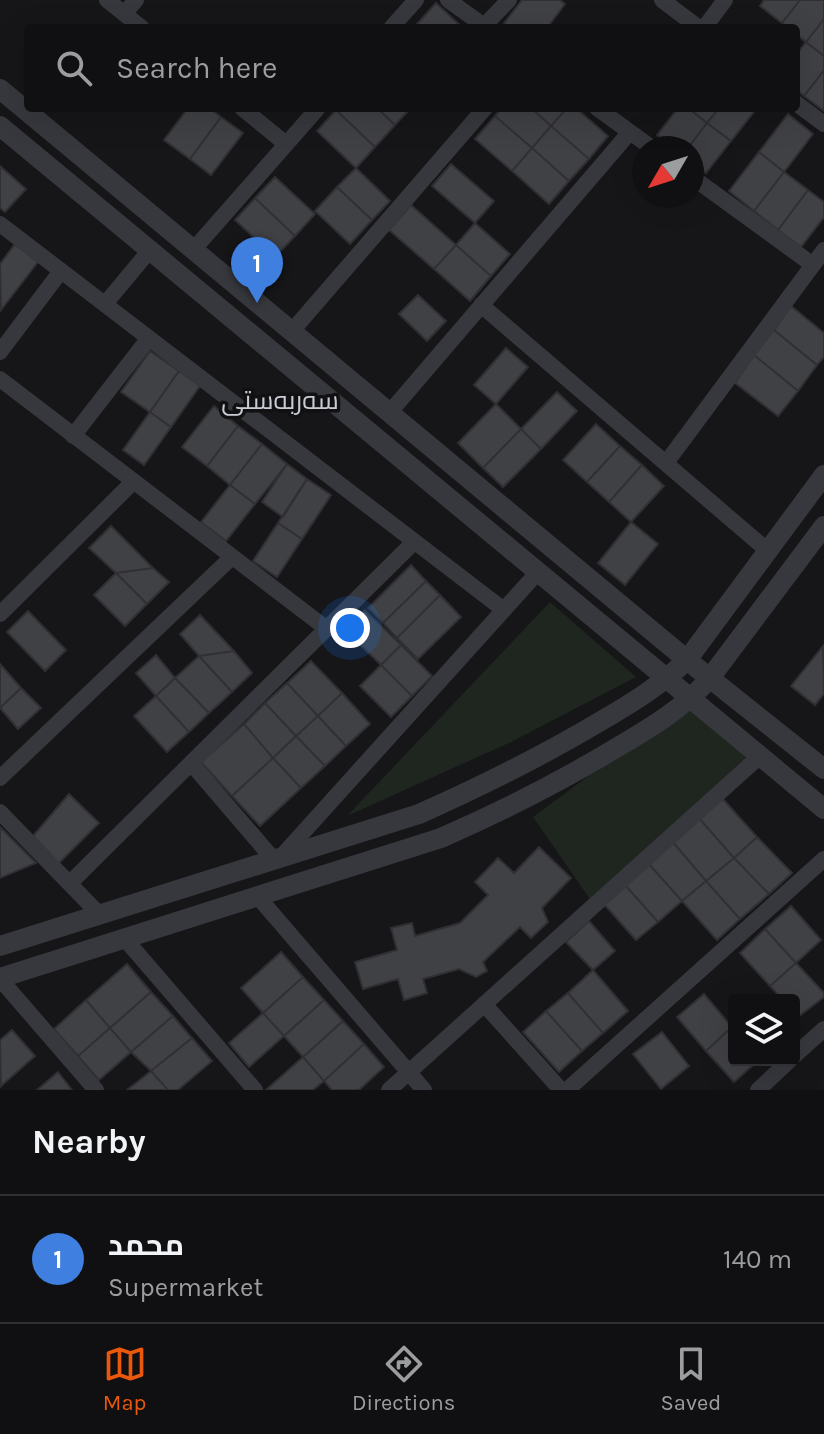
<!DOCTYPE html>
<html lang="en">
<head>
<meta charset="utf-8">
<style>
	:root { --surface:#101012; --page:#19191b; --text:#f1f3f6; --muted:#9c9d9f; --line:#303032; --accent:#ea580c }
	body { margin:0; font-family:Karla,Cairo,sans-serif; background:var(--page); color:var(--text) }
	.controls { position:absolute; right:24px; bottom:24px; display:grid; overflow:hidden; border-radius:8px; box-shadow:0 8px 32px #0002 }
	.controls button { width:72px; height:72px; display:grid; place-items:center; padding:0; border:0; border-bottom:2px solid var(--line); background:var(--surface); color:var(--text); font:40px sans-serif }
	.compass { position:absolute; left:632px; top:136px; width:72px; height:72px; border-radius:50%; background:var(--surface); box-shadow:0 8px 32px #0002; rotate:231deg }
	.you { position:absolute; left:350px; top:628px; width:28px; height:28px; margin:-20px; border:6px solid #fff; border-radius:50%; background:#1a73e8; box-shadow:0 0 0 12px #1a73e833 }
	.badge { display:grid; place-items:center; width:52px; height:52px; border-radius:50%; background:var(--accent); color:#fff; font-size:26px; font-weight:700 }
	.pin { position:absolute; translate:-50% -66px; filter:drop-shadow(0 2px 4px #0008) }
	.pin::after { content:''; position:absolute; top:42px; width:28px; height:24px; background:inherit; clip-path:polygon(0 0,100% 0,50% 100%) }
	.list { margin:0; padding:0; list-style:none }
	h2 { display:flex; justify-content:space-between; align-items:center; height:104px; margin:0; padding:0 32px; font-size:34px }
	h2 small { font-size:26px; font-weight:400; color:var(--muted) }
	.list li { display:grid; grid-template-columns:52px 1fr auto; gap:24px; align-items:center; box-sizing:border-box; height:128px; padding:0 32px; border-top:2px solid var(--line) }
	.list b { display:block; font-size:30px; white-space:nowrap }
	.list p { margin:0; font-size:26px; white-space:nowrap; color:var(--muted) }
	.list em { font-size:26px; font-style:normal; color:var(--muted) }
	.icon { flex:none; width:44px; height:44px; fill:none; stroke:currentColor; stroke-width:2; stroke-linecap:round; stroke-linejoin:round }
	.map { position:relative; flex:none; width:824px; height:1090px; overflow:hidden }
	.search { position:absolute; background:var(--surface); box-shadow:0 8px 32px #0002; left:24px; right:24px; top:24px; height:88px; display:flex; align-items:center; gap:20px; box-sizing:border-box; padding:0 28px; border-radius:8px; color:var(--muted); font-size:30px }
	.sheet { height:232px; background:var(--surface) }
	nav { display:flex; justify-content:space-around; align-items:center; box-sizing:border-box; height:112px; border-top:2px solid var(--line); background:var(--surface); font-size:22px; color:var(--muted) }
	nav a { display:grid; justify-items:center; gap:4px }
	nav .on { color:var(--accent) }
	.map>svg:first-child { display:block }
	.green { fill:#1e261f }
	.building { fill:#404145; stroke:#303034; stroke-width:2 }
	.lines { fill:none; stroke-linecap:round; stroke-linejoin:round }
	.minor { stroke:#37383d; stroke-width:16 }
	.tertiary { stroke:#37383d; stroke-width:20 }
	.labels { text-anchor:middle; stroke-width:7; stroke-linejoin:round; paint-order:stroke }
	.neighbourhood-label { font-size:26px; fill:#c9ccd4; stroke:#111113 }
</style>
</head>
<body>
<div class="map">
<svg width="824" height="1090" viewBox="0 0 824 1090">
	<rect width="100%" height="100%" fill="#161618"/>
	<!-- green -->
	<path class="green" d="M 550,602 L 636,677 L 511,742 L 347,816 Z
		M 691,700 L 760,756 L 594,905 L 533,817 Z"/>
	<!-- building -->
	<path class="building" d="M 522,0 L 560,0 L 565,4 L 547,28 L 510,28 L 504,23 Z
		M 764,0 L 800,0 L 782,23 L 760,6 Z
		M 800,0 L 824,0 L 824,19 L 806,42 L 796,34 L 796,28 L 788,28 L 782,23 Z
		M 436,3 L 463,28 L 421,28 L 417,24 Z
		M 824,19 L 824,56 L 806,42 Z
		M 806,42 L 824,56 L 824,70 L 804,96 L 796,89 L 796,55 Z
		M 824,70 L 824,111 L 804,96 Z
		M 188,108 L 209,108 L 221,117 L 190,159 L 164,140 Z
		M 338,108 L 377,108 L 395,125 L 375,147 L 336,110 Z
		M 377,108 L 411,108 L 395,125 Z
		M 502,108 L 531,108 L 551,126 L 532,148 L 495,116 Z
		M 531,108 L 567,108 L 551,126 Z
		M 567,108 L 576,108 L 608,136 L 589,159 L 551,126 Z
		M 678,108 L 688,108 L 707,123 L 688,148 L 674,148 L 657,135 Z
		M 688,108 L 719,108 L 707,123 Z
		M 719,108 L 757,108 L 731,141 L 707,123 Z
		M 336,110 L 375,147 L 356,168 L 317,131 Z
		M 788,114 L 813,134 L 784,172 L 759,152 Z
		M 495,116 L 532,148 L 512,171 L 475,139 Z
		M 221,117 L 243,133 L 211,175 L 190,159 Z
		M 707,123 L 731,141 L 706,173 L 692,162 L 692,148 L 688,148 Z
		M 551,126 L 589,159 L 569,181 L 532,148 Z
		M 532,148 L 569,181 L 549,204 L 512,171 Z
		M 759,152 L 784,172 L 754,211 L 729,191 Z
		M 451,164 L 494,201 L 475,223 L 432,186 Z
		M 0,166 L 26,189 L 5,212 L 0,208 Z
		M 356,168 L 390,201 L 372,220 L 337,187 Z
		M 784,172 L 808,190 L 778,230 L 754,211 Z
		M 275,177 L 315,214 L 295,236 L 255,198 Z
		M 337,187 L 372,220 L 350,244 L 315,211 Z
		M 808,190 L 824,202 L 824,217 L 801,247 L 778,230 Z
		M 255,198 L 295,236 L 275,257 L 235,220 Z
		M 411,205 L 456,245 L 434,269 L 389,230 Z
		M 475,223 L 510,254 L 491,276 L 456,245 Z
		M 15,244 L 38,262 L 1,310 L 0,264 Z
		M 456,245 L 491,276 L 470,301 L 434,269 Z
		M 418,295 L 446,321 L 427,341 L 399,314 Z
		M 791,306 L 824,333 L 824,357 L 817,365 L 774,330 Z
		M 774,330 L 817,365 L 798,391 L 754,355 Z
		M 506,348 L 528,367 L 496,404 L 474,385 Z
		M 150,351 L 179,371 L 150,412 L 121,392 Z
		M 754,355 L 798,391 L 778,416 L 735,383 Z
		M 179,371 L 200,386 L 171,427 L 150,412 Z
		M 557,392 L 577,411 L 541,449 L 521,429 Z
		M 496,404 L 521,429 L 483,468 L 458,443 Z
		M 214,406 L 238,426 L 207,466 L 182,447 Z
		M 150,412 L 171,427 L 144,465 L 123,450 Z
		M 596,424 L 620,446 L 587,482 L 563,460 Z
		M 238,426 L 262,444 L 230,485 L 207,466 Z
		M 521,429 L 541,449 L 503,487 L 483,468 Z
		M 262,444 L 287,464 L 255,504 L 230,485 Z
		M 620,446 L 642,465 L 609,502 L 587,482 Z
		M 287,464 L 307,479 L 283,517 L 262,502 Z
		M 642,465 L 664,486 L 631,522 L 609,502 Z
		M 307,479 L 331,495 L 302,539 L 278,523 Z
		M 230,485 L 255,504 L 226,541 L 201,522 Z
		M 631,522 L 658,544 L 625,585 L 598,563 Z
		M 278,523 L 302,539 L 277,577 L 253,561 Z
		M 111,526 L 153,568 L 116,573 L 89,548 Z
		M 411,565 L 426,581 L 383,623 L 368,608 Z
		M 153,568 L 169,582 L 147,604 L 116,573 Z
		M 116,573 L 147,604 L 125,626 L 94,595 Z
		M 426,581 L 440,595 L 397,638 L 383,623 Z
		M 440,595 L 461,617 L 418,659 L 397,638 Z
		M 365,610 L 401,645 L 381,665 L 345,630 Z
		M 28,611 L 66,650 L 45,671 L 7,632 Z
		M 200,615 L 234,651 L 199,656 L 180,634 Z
		M 401,645 L 432,676 L 412,696 L 381,665 Z
		M 823,646 L 824,694 L 815,705 L 791,686 Z
		M 234,651 L 252,673 L 232,692 L 199,656 Z
		M 156,655 L 175,678 L 156,696 L 136,673 Z
		M 199,656 L 232,692 L 209,713 L 175,678 Z
		M 311,661 L 342,693 L 318,716 L 287,683 Z
		M 0,664 L 21,688 L 0,708 Z
		M 381,665 L 412,696 L 391,717 L 360,686 Z
		M 175,678 L 209,713 L 189,732 L 156,696 Z
		M 287,683 L 318,716 L 296,736 L 265,703 Z
		M 21,688 L 41,708 L 18,729 L 0,708 Z
		M 342,693 L 370,724 L 346,746 L 318,716 Z
		M 156,696 L 189,732 L 167,752 L 134,716 Z
		M 265,703 L 296,736 L 273,758 L 244,724 Z
		M 318,716 L 346,746 L 325,766 L 296,736 Z
		M 244,724 L 273,758 L 232,796 L 201,762 Z
		M 296,736 L 325,766 L 301,788 L 273,758 Z
		M 273,758 L 301,788 L 260,826 L 232,796 Z
		M 69,794 L 99,823 L 58,864 L 33,836 Z
		M 722,798 L 757,837 L 734,858 L 698,817 Z
		M 698,817 L 734,858 L 706,881 L 672,841 Z
		M 0,827 L 36,863 L 0,878 Z
		M 757,837 L 792,873 L 769,894 L 734,858 Z
		M 672,841 L 706,881 L 682,901 L 648,863 Z
		M 539,847 L 571,878 L 542,908 L 548,922 L 531,938 L 520,927 L 483,962 L 487,971 L 476,977 L 459,969 L 423,979 L 427,993 L 404,1000 L 398,979 L 363,989 L 355,962 L 397,950 L 391,928 L 412,923 L 415,936 L 460,923 L 488,895 L 475,882 L 498,858 L 514,873 Z
		M 734,858 L 769,894 L 740,919 L 706,881 Z
		M 648,863 L 682,901 L 658,922 L 625,885 Z
		M 706,881 L 740,919 L 717,940 L 682,901 Z
		M 625,885 L 658,922 L 636,940 L 603,903 Z
		M 791,906 L 821,940 L 796,963 L 765,929 Z
		M 589,921 L 615,951 L 593,970 L 566,942 Z
		M 765,929 L 796,963 L 770,986 L 740,953 Z
		M 281,952 L 303,977 L 263,1013 L 241,988 Z
		M 796,963 L 824,993 L 824,997 L 798,1017 L 794,1012 L 794,1000 L 783,1000 L 770,986 Z
		M 127,964 L 151,992 L 110,1028 L 86,1000 Z
		M 593,970 L 628,1011 L 603,1033 L 568,993 Z
		M 303,977 L 324,1000 L 284,1036 L 263,1013 Z
		M 151,992 L 173,1016 L 131,1052 L 110,1028 Z
		M 568,993 L 603,1033 L 582,1051 L 546,1011 Z
		M 704,994 L 732,1027 L 706,1051 L 677,1017 Z
		M 86,1000 L 110,1028 L 78,1056 L 54,1029 Z
		M 324,1000 L 343,1021 L 303,1057 L 284,1036 Z
		M 546,1011 L 582,1051 L 559,1072 L 523,1032 Z
		M 263,1013 L 284,1036 L 249,1067 L 229,1043 Z
		M 173,1016 L 192,1038 L 151,1071 L 131,1052 Z
		M 343,1021 L 364,1044 L 324,1081 L 303,1057 Z
		M 732,1027 L 734,1060 L 759,1060 L 734,1082 L 706,1051 Z
		M 110,1028 L 131,1052 L 99,1080 L 78,1056 Z
		M 12,1030 L 35,1056 L 1,1086 L 0,1040 Z
		M 662,1032 L 689,1066 L 661,1089 L 633,1054 Z
		M 192,1038 L 212,1061 L 178,1090 L 168,1090 L 151,1071 Z
		M 364,1044 L 384,1067 L 359,1090 L 332,1090 L 324,1081 Z
		M 303,1057 L 324,1081 L 313,1090 L 266,1090 Z
		M 151,1071 L 168,1090 L 127,1090 Z
		M 58,1072 L 72,1090 L 37,1090 Z"/>
	<g class="lines">
		<!-- minor -->
		<path class="minor" d="M 107,0 L 142,28
			M 448,0 L 487,28
			M 662,0 L 699,28
			M 124,14 L 136,0
			M 484,26 L 509,0
			M 391,28 L 416,0
			M 704,28 L 725,0
			M 796,103 L 824,124
			M 242,108 L 286,144
			M 597,108 L 652,148
			M 692,177 L 813,265
			M 0,224 L 504,610
			M 194,249 L 318,108
			M 105,304 L 150,250
			M 481,305 L 768,551
			M 292,331 L 485,108
			M 0,352 L 61,271
			M 0,379 L 327,629
			M 390,412 L 630,132
			M 73,436 L 149,338
			M 666,463 L 824,250
			M 0,614 L 133,482
			M 191,763 L 274,860
			M 0,778 L 231,558
			M 0,812 L 100,915
			M 280,858 L 538,572
			M 70,883 L 414,542
			M 258,897 L 424,1090
			M 125,939 L 255,1090
			M 0,979 L 96,1090
			M 484,1004 L 561,1090
			M 794,1056 L 824,1029
			M 389,1090 L 760,756
			M 567,1090 L 824,859
			M 758,1090 L 790,1060"/>
		<!-- tertiary -->
		<path class="tertiary" d="M 0,89 L 687,660 L 824,769
			M 0,126 L 824,809
			M 0,946 L 419,814 C 482,786 542,756 601,721 C 632,703 661,685 687,660 L 824,475
			M 0,978 L 441,838 C 500,812 556,784 611,751 C 647,730 683,709 710,678 L 824,526"/>
	</g>
	<g class="labels">
		<!-- neighbourhood labels -->
		<g class="neighbourhood-label">
			<text x="280" y="409">سه‌ربه‌ستی</text>
		</g>
	</g>
</svg>
<div class="controls">
<button><svg class="icon" aria-label="layers" viewBox="0 0 24 24"><path d="M12 4l9 5-9 5-9-5zM3 14l9 5 9-5"/></svg></button>
</div>
<svg class="compass" viewBox="-18 -18 36 36"><path d="M0-13l5 13h-10z" fill="#e53935"/><path d="M0 13l5-13h-10z" fill="#9c9d9f"/></svg>
<div class="you"></div>
<div class="pin badge" style="left:257px;top:303px;background:#3f7fe0">1</div>
<div class="search"><svg class="icon" aria-label="search" viewBox="0 0 24 24"><circle cx="10" cy="10" r="6"/><path d="M15 15l6 6"/></svg>Search here</div>
</div>
<section class="sheet">
<h2>Nearby<small></small></h2>
<ul class="list">
<li><span class="badge" style="background:#3f7fe0">1</span><div><b>محمد</b><p>Supermarket</p></div><em>140 m</em></li>
</ul>
</section>
<nav>
<a class="on"><svg class="icon" aria-label="map" viewBox="0 0 24 24"><path d="M3 6l6-2 6 2 6-2v14l-6 2-6-2-6 2zM9 4v14M15 6v14"/></svg>Map</a>
<a><svg class="icon" aria-label="directions" viewBox="0 0 24 24"><path d="M12 3l9 9-9 9-9-9zM9 14v-3h6M13 9l2 2-2 2"/></svg>Directions</a>
<a><svg class="icon" aria-label="saved" viewBox="0 0 24 24"><path d="M7 4h10v16l-5-4-5 4z"/></svg>Saved</a>
</nav>
</body>
</html>
